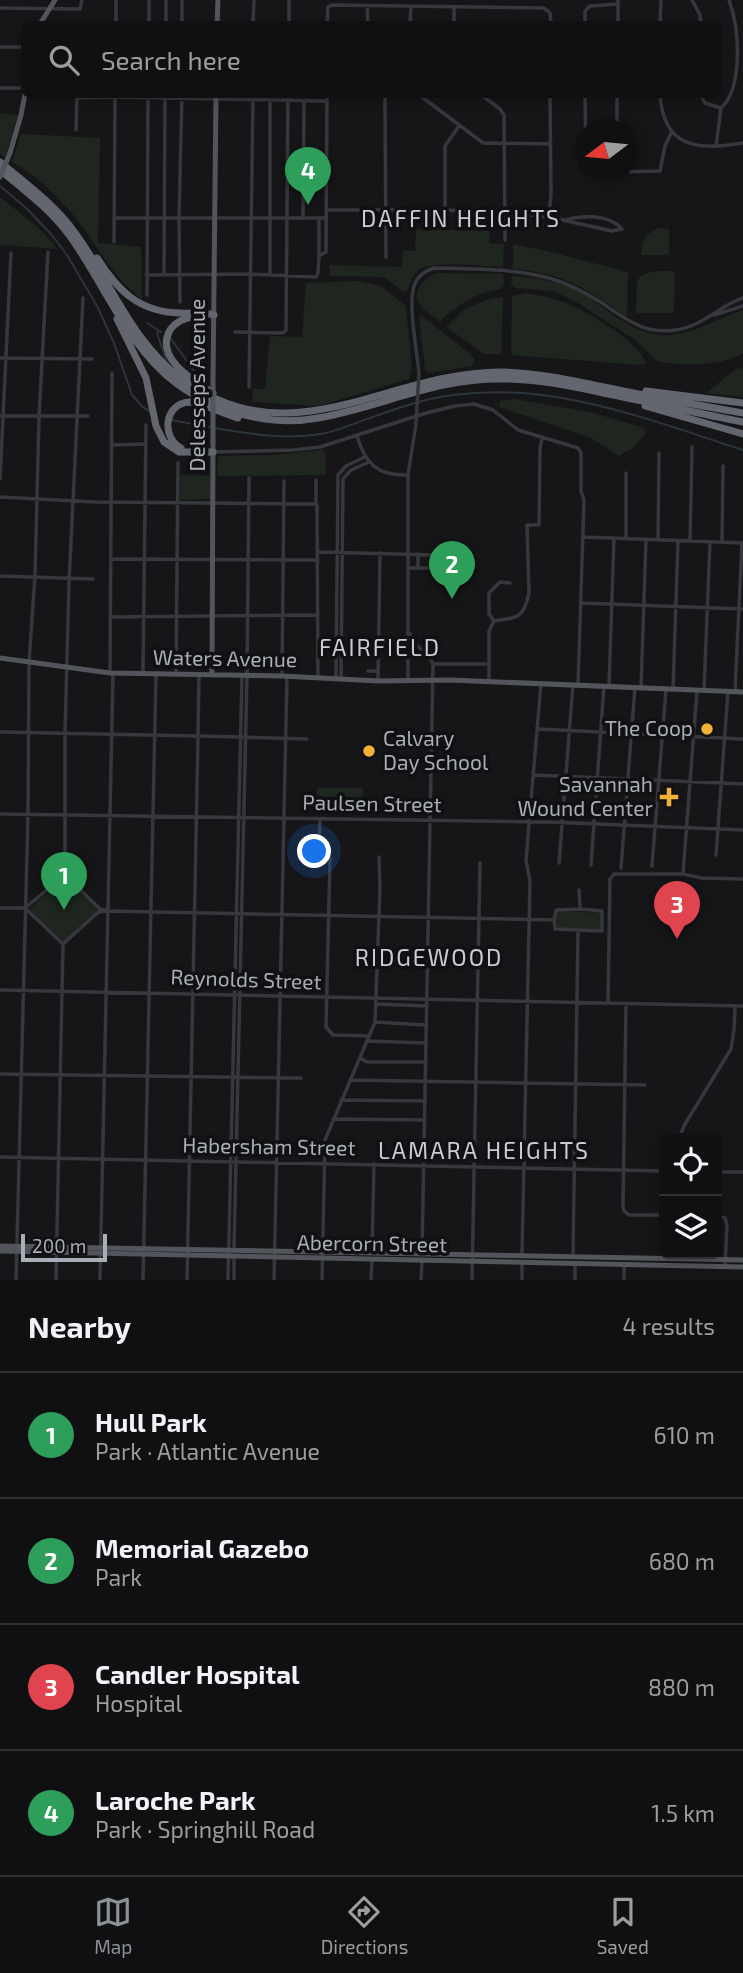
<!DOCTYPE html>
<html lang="en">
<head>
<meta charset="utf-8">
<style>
	:root { --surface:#101012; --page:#1e1e20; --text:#f1f3f6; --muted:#9c9d9f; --line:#303032; --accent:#8c9099 }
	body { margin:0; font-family:"Exo 2",sans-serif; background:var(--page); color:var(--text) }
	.controls { position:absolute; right:21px; bottom:21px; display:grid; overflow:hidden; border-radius:10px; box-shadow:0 4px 10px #0003 }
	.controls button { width:63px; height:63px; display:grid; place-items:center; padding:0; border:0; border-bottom:2px solid var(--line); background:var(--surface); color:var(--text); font:35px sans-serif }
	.compass { position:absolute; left:575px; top:119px; width:63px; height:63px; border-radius:50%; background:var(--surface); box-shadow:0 4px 10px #0003; rotate:254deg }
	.scale { position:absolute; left:21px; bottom:18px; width:86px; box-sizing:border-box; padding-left:7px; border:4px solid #a8adb8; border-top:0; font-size:19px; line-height:24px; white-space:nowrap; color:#a8adb8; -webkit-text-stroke:5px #111113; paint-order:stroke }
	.you { position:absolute; left:315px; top:852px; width:24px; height:24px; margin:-18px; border:5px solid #fff; border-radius:50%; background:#1a73e8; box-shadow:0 0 0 10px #1a73e833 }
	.badge { display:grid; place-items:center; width:46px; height:46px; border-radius:50%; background:var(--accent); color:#fff; font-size:23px; font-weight:700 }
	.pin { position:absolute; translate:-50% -58px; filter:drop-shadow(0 2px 4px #0008) }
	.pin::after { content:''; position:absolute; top:37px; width:24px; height:21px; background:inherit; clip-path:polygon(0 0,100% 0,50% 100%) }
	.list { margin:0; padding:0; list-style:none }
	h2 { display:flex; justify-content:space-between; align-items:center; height:91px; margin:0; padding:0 28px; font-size:30px }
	h2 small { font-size:23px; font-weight:400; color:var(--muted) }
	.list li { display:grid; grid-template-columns:46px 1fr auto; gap:21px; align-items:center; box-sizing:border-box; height:126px; padding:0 28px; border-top:2px solid var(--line) }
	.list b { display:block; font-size:26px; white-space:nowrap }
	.list p { margin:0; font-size:23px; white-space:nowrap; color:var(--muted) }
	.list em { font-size:23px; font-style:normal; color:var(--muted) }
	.icon { flex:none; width:38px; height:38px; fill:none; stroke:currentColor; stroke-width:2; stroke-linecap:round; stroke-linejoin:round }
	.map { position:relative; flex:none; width:743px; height:1280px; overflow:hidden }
	.search { position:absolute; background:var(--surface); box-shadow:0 4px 10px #0003; left:21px; right:21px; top:21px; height:77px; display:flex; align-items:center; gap:18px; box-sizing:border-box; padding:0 24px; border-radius:10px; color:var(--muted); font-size:26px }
	.sheet { height:595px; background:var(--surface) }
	nav { display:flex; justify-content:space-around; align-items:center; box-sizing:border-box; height:98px; border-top:2px solid var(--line); background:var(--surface); font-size:19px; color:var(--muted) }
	nav a { display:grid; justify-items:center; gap:4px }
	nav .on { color:var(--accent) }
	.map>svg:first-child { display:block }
	.green { fill:#1e261f }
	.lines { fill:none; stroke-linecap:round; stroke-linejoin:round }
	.stream { stroke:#2c353c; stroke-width:2 }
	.minor { stroke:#37383d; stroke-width:3.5 }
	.major { stroke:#53555c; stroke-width:5 }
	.highway { stroke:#63666e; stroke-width:7 }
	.minor-bridge { stroke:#37383d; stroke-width:3.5 }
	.major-bridge { stroke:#53555c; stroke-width:5 }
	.poi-dot { fill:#f2b134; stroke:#111113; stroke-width:2.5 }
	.labels { text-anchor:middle; stroke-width:7; stroke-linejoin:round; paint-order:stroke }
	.street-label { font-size:21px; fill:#a8adb8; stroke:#111113 }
	.poi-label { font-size:21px; fill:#a8adb8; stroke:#111113; text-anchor:end }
	.neighbourhood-label { font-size:23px; letter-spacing:2px; fill:#c9ccd4; stroke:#111113 }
</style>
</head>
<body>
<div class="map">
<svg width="743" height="1280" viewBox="0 0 743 1280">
	<rect width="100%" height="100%" fill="#161618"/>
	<!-- green -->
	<path class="green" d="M 0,113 L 18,115 L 5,158 L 0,153 Z
		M 21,134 L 100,138 L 98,243 L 141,247 L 142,299 C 110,276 95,240 70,211 C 53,192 34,174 12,162 Z
		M 0,197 L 41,230 L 57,249 L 0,245 Z
		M 658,228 L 669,229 L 669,253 L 667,255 L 641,255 C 642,241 645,234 658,228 Z
		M 416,229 L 489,231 L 489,243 L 504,244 L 503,267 C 487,267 425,259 416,272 C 412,277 409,286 407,292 L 403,292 L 384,277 L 330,276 L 329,265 L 402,267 L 403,251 L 415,251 Z
		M 513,244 L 551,252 L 628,272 L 627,317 C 588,289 561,272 513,269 Z
		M 673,271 L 675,274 L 674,313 L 636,313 L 637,281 C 645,269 659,271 673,271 Z
		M 436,273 L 503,274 L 504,282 L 501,289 C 476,292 458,305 440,321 C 434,317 425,312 421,306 C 409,292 425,279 436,273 Z
		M 512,276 C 536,277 564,283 585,295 C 615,314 637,340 677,334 C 700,331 721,317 743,310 L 743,353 C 721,367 684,365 658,362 L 634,339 L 578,303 L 554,291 L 515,288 L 511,284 Z
		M 359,281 L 381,286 L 406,306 L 412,369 L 409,379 L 319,406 L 253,402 L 252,389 L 265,389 L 270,336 L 302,337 L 306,283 Z
		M 527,293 C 543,296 560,299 575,307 C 592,315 642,345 646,363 L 638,365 L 512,355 L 511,350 L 512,296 Z
		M 492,298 L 503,298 L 501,354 L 484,354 L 446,327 L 463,310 Z
		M 422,316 L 469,353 L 475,360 L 472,366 L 429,373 L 425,370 L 419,317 Z
		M 743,368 L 743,397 L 706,393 L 736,369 Z
		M 515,399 L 590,412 L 644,428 L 646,433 L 634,447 L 619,456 L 591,438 L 499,407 L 500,401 Z
		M 320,450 L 325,451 L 326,475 L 217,476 L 218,456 L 273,455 Z
		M 180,475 L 211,476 L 210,499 L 180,500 Z
		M 317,788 L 363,788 L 363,810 L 317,810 Z
		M 64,878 L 99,910 L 64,942 L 29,909 Z
		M 559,911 L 601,913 L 601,930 L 556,928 L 556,913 Z"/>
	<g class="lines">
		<!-- stream -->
		<path class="stream" d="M 0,186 L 26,208 L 51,234 L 67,255 L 97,306 L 114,343 L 132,395 L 143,407 L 149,411
			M 147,323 L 158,330
			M 161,332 L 159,331 L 157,333 L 166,360
			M 171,339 L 200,379
			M 171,420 L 210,427
			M 196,423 L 197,410
			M 215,428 C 250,434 286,440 321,434 C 333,432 345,427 356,423 C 387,412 420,399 453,395 C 552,381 650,420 743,450"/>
		<!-- minor -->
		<path class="minor" d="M 182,0 L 182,24
			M 692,0 L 700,15 L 701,24
			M 367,6 L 368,24
			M 454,7 L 454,20 L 456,24
			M 0,8 L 80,9 L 82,0
			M 116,24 L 116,0
			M 149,24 L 149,0
			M 166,24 L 166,0
			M 253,24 L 254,0
			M 289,24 L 289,0
			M 327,24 L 328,7 L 332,5 L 544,8 L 550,13 L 551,24
			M 410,24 L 411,6
			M 585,24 L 585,11 L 590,6 L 618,4
			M 618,24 L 618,0
			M 660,24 L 661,0
			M 0,47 L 24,47
			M 0,88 L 24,88
			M 418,94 L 483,143 L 551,144
			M 480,94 L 500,109 L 504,115 L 505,240
			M 585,94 L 586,157
			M 660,94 C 663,148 698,151 743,143
			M 700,94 L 705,103 L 721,108 C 743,88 740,30 729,0
			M 77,98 L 115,97 L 327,101
			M 270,100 L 270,275
			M 76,130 L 77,94
			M 617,130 L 617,94
			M 716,146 L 721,108
			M 617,172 L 660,171 L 665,146 L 672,131
			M 326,210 L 445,210 L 505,213 L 549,217 L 612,231 L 622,229
			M 445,210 L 445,146 L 459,126
			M 549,217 L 551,193 L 550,94
			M 115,218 L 326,218
			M 303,218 L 304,101
			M 565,220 C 583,215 609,214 622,229
			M 114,242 L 115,94
			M 319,256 L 319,218
			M 386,257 L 385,100 L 386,94
			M 164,274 L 165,94
			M 146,275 L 251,274 L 316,277 L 318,273 L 319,256 L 326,252 L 327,94
			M 147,295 L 148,94
			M 180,302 L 179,217 L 182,94
			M 714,315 L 743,306
			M 235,332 L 283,333 L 286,330 L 288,94
			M 0,358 L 92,359
			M 419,373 C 417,352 408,305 414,286 C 417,276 425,271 434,268 C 473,269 524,268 561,282 C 574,287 587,294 599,301 C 625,318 643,335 676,330 C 703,326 719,306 743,298
			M 249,387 L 253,94
			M 0,416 L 88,416
			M 357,436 C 365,464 378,476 408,475
			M 113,445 L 145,444
			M 213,452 L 293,450 L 320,447 L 426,413 L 455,406 L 474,404 L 493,410 L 518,430 L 578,448 L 581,453 L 581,491 L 584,500 L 578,685
			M 0,479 L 11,253
			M 0,497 L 95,502 L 316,504 L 317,505 L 318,678
			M 316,503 L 316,480
			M 583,537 L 743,543
			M 626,538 L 626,473
			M 658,540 L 659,453
			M 690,541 L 692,447
			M 722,542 L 723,466
			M 317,552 L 437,555 L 441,561
			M 418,554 L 418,568
			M 111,559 L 318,560
			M 408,568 L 436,568 L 440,566
			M 0,576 L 93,579
			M 581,603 L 743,609
			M 110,617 L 318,615
			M 494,621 C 517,617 523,620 529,593 L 527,525 L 539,525 L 540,449 L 542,438
			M 410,634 C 414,648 428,651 433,664 L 422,1253
			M 433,664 L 489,664
			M 368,671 L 378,671
			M 110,673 L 112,373
			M 143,673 L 146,425
			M 176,674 L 178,463
			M 282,676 L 284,481
			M 336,679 L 338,475 L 346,466 L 365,457
			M 341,679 L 343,479 L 351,470 L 369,462
			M 408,680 L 408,475 L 416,424
			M 378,681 L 380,553
			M 489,681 L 489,631 L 494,621 L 489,614 L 489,593 L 500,582 L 510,583
			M 609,686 L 614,538
			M 641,688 L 646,539
			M 673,689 L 678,541
			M 704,690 L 710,542
			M 735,691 L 742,543
			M 538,729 L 743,739
			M 0,732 L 196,736
			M 198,734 L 199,674
			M 201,736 L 307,739
			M 534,775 L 743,784
			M 0,814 L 550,822 L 743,830
			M 319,847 L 320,819
			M 716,855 L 728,691
			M 330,858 L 326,1027 L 333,1035 L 370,1036
			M 559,863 L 573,685
			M 591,865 L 604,686
			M 652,866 L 666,689
			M 621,868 L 635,687
			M 683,874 L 697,691
			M 65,875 L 65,733 L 69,582 L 83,298
			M 65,875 L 100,909 L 105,910
			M 579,890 L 580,909
			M 0,908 L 25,908 L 65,875
			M 25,908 L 63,944
			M 580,909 L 602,911 L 602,931 L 555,929 L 554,920 L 556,910 Z
			M 63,944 L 94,916 L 99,912 L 107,911 L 554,920
			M 0,990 L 743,1006
			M 608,1003 L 610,879 L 614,874 L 683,874 L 702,878 L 743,879
			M 377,1004 L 427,1006
			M 626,1004 L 623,1206 L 624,1211 L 629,1215 L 664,1215
			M 375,1022 L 425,1025
			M 368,1041 L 425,1043
			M 360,1058 L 367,1062 L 426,1062
			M 0,1074 L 301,1078
			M 350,1080 L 645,1085
			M 341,1100 L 425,1101
			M 333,1119 L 424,1120
			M 679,1138 L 685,1124 L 731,1049 L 734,1030 L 735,1006
			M 0,1157 L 664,1171
			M 717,1172 L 743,1172
			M 717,1216 L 725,1218 L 727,1225 L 725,1267
			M 234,1249 L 247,675 L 249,478
			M 372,1252 L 374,1164
			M 522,1254 L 530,881 L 526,860 L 541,683
			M 573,1257 L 578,931
			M 16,1280 L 28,814 L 29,662 L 35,576 L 39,417 L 48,252
			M 56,1280 L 63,944
			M 100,1280 L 113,673
			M 143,1280 L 156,673
			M 187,1280 L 198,738
			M 228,1280 L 242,675
			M 234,1280 L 234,1257
			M 274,1280 L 287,677
			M 322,1280 L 325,1140 L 375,1022 L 380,887 L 379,857
			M 371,1280 L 372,1260
			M 421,1280 L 422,1261
			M 472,1280 L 480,863
			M 522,1280 L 522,1264
			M 575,1280 L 575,1265
			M 624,1280 L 624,1265"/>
		<!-- major -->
		<path class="major" d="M 40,24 L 55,0
			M 217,24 L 218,0
			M 10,153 L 21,115 L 25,94
			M 213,381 L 216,94
			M 0,658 L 110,673 L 282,676 L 378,681 L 450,680 L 743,692
			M 212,675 L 213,441
			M 0,1246 L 743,1260
			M 0,1251 L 743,1267"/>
		<!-- highway -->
		<path class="highway" d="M 0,162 C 25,183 53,203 73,230 C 110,279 131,342 182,379 C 293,460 387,371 503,372 C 544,373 584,383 623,391 C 663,399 703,406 743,413
			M 0,170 C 24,190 50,209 69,235 C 105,284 127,347 177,384 C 216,412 270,427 318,418 C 381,407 439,377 504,379 C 538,379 570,386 603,393 C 650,402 696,413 743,422
			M 97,258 C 118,291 139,312 180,313 C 192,314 203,312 214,315
			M 194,317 C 184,318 176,321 170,330 C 154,358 194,381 213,393
			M 117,319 L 146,378 L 156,426 L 164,442 L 179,452 L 213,452
			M 646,391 L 743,403
			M 645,406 L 743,434
			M 181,448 C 161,437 164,404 189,402 C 200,402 226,415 238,418"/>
		<!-- minor-bridge -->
		<path class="minor-bridge" d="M 416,424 L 419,373"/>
		<!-- major-bridge -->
		<path class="major-bridge" d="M 0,177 L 10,153
			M 213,441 L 213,381"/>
	</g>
	<!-- markers -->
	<g class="poi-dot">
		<circle cx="707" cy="729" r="7"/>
		<circle cx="369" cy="751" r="7"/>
		<path d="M665.5 786.5h7v7h7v7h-7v7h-7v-7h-7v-7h7z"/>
	</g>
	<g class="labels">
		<!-- street labels -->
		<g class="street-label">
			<text transform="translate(198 385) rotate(-90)" y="7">Delesseps Avenue</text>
			<text transform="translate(225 659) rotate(1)" y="7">Waters Avenue</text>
			<text transform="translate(372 804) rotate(1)" y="7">Paulsen Street</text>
			<text transform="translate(246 980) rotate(2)" y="7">Reynolds Street</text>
			<text transform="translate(269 1147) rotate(1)" y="7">Habersham Street</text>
			<text transform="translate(372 1244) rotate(1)" y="7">Abercorn Street</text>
		</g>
		<!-- poi labels -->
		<g class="poi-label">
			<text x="693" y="736">The Coop</text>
			<text x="383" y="746" text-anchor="start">Calvary<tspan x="383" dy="24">Day School</tspan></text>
			<text x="653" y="792">Savannah<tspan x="653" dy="24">Wound Center</tspan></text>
		</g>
		<!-- neighbourhood labels -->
		<g class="neighbourhood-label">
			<text x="461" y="227">DAFFIN HEIGHTS</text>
			<text x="380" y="656">FAIRFIELD</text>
			<text x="429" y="966">RIDGEWOOD</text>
			<text x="484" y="1159">LAMARA HEIGHTS</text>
		</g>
	</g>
</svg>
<div class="controls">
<button><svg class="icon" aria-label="locate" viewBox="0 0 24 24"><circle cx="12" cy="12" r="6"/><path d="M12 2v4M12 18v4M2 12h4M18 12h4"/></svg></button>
<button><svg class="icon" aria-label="layers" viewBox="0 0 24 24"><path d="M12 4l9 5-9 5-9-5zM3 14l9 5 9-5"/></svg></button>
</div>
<svg class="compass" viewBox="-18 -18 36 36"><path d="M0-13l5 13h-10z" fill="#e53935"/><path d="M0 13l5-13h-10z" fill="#9c9d9f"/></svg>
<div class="scale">200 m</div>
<div class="you"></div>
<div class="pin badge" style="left:64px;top:910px;background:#2e9e5b">1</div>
<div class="pin badge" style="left:452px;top:599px;background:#2e9e5b">2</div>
<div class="pin badge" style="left:677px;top:939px;background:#e0444e">3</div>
<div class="pin badge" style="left:308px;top:205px;background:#2e9e5b">4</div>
<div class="search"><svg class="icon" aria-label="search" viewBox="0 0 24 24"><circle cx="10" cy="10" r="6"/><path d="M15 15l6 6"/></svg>Search here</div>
</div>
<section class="sheet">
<h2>Nearby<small>4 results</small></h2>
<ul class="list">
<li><span class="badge" style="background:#2e9e5b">1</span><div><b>Hull Park</b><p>Park · Atlantic Avenue</p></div><em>610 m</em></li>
<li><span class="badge" style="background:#2e9e5b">2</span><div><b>Memorial Gazebo</b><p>Park</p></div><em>680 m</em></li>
<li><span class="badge" style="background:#e0444e">3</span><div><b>Candler Hospital</b><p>Hospital</p></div><em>880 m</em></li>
<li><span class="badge" style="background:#2e9e5b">4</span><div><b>Laroche Park</b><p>Park · Springhill Road</p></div><em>1.5 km</em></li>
</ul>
</section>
<nav>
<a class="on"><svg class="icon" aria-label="map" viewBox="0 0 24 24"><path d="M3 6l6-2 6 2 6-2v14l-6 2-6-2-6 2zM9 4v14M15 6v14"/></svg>Map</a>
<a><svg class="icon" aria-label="directions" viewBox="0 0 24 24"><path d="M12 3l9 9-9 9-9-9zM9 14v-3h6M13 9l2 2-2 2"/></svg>Directions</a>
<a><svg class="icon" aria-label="saved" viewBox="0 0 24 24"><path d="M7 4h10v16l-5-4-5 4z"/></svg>Saved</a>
</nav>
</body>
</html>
